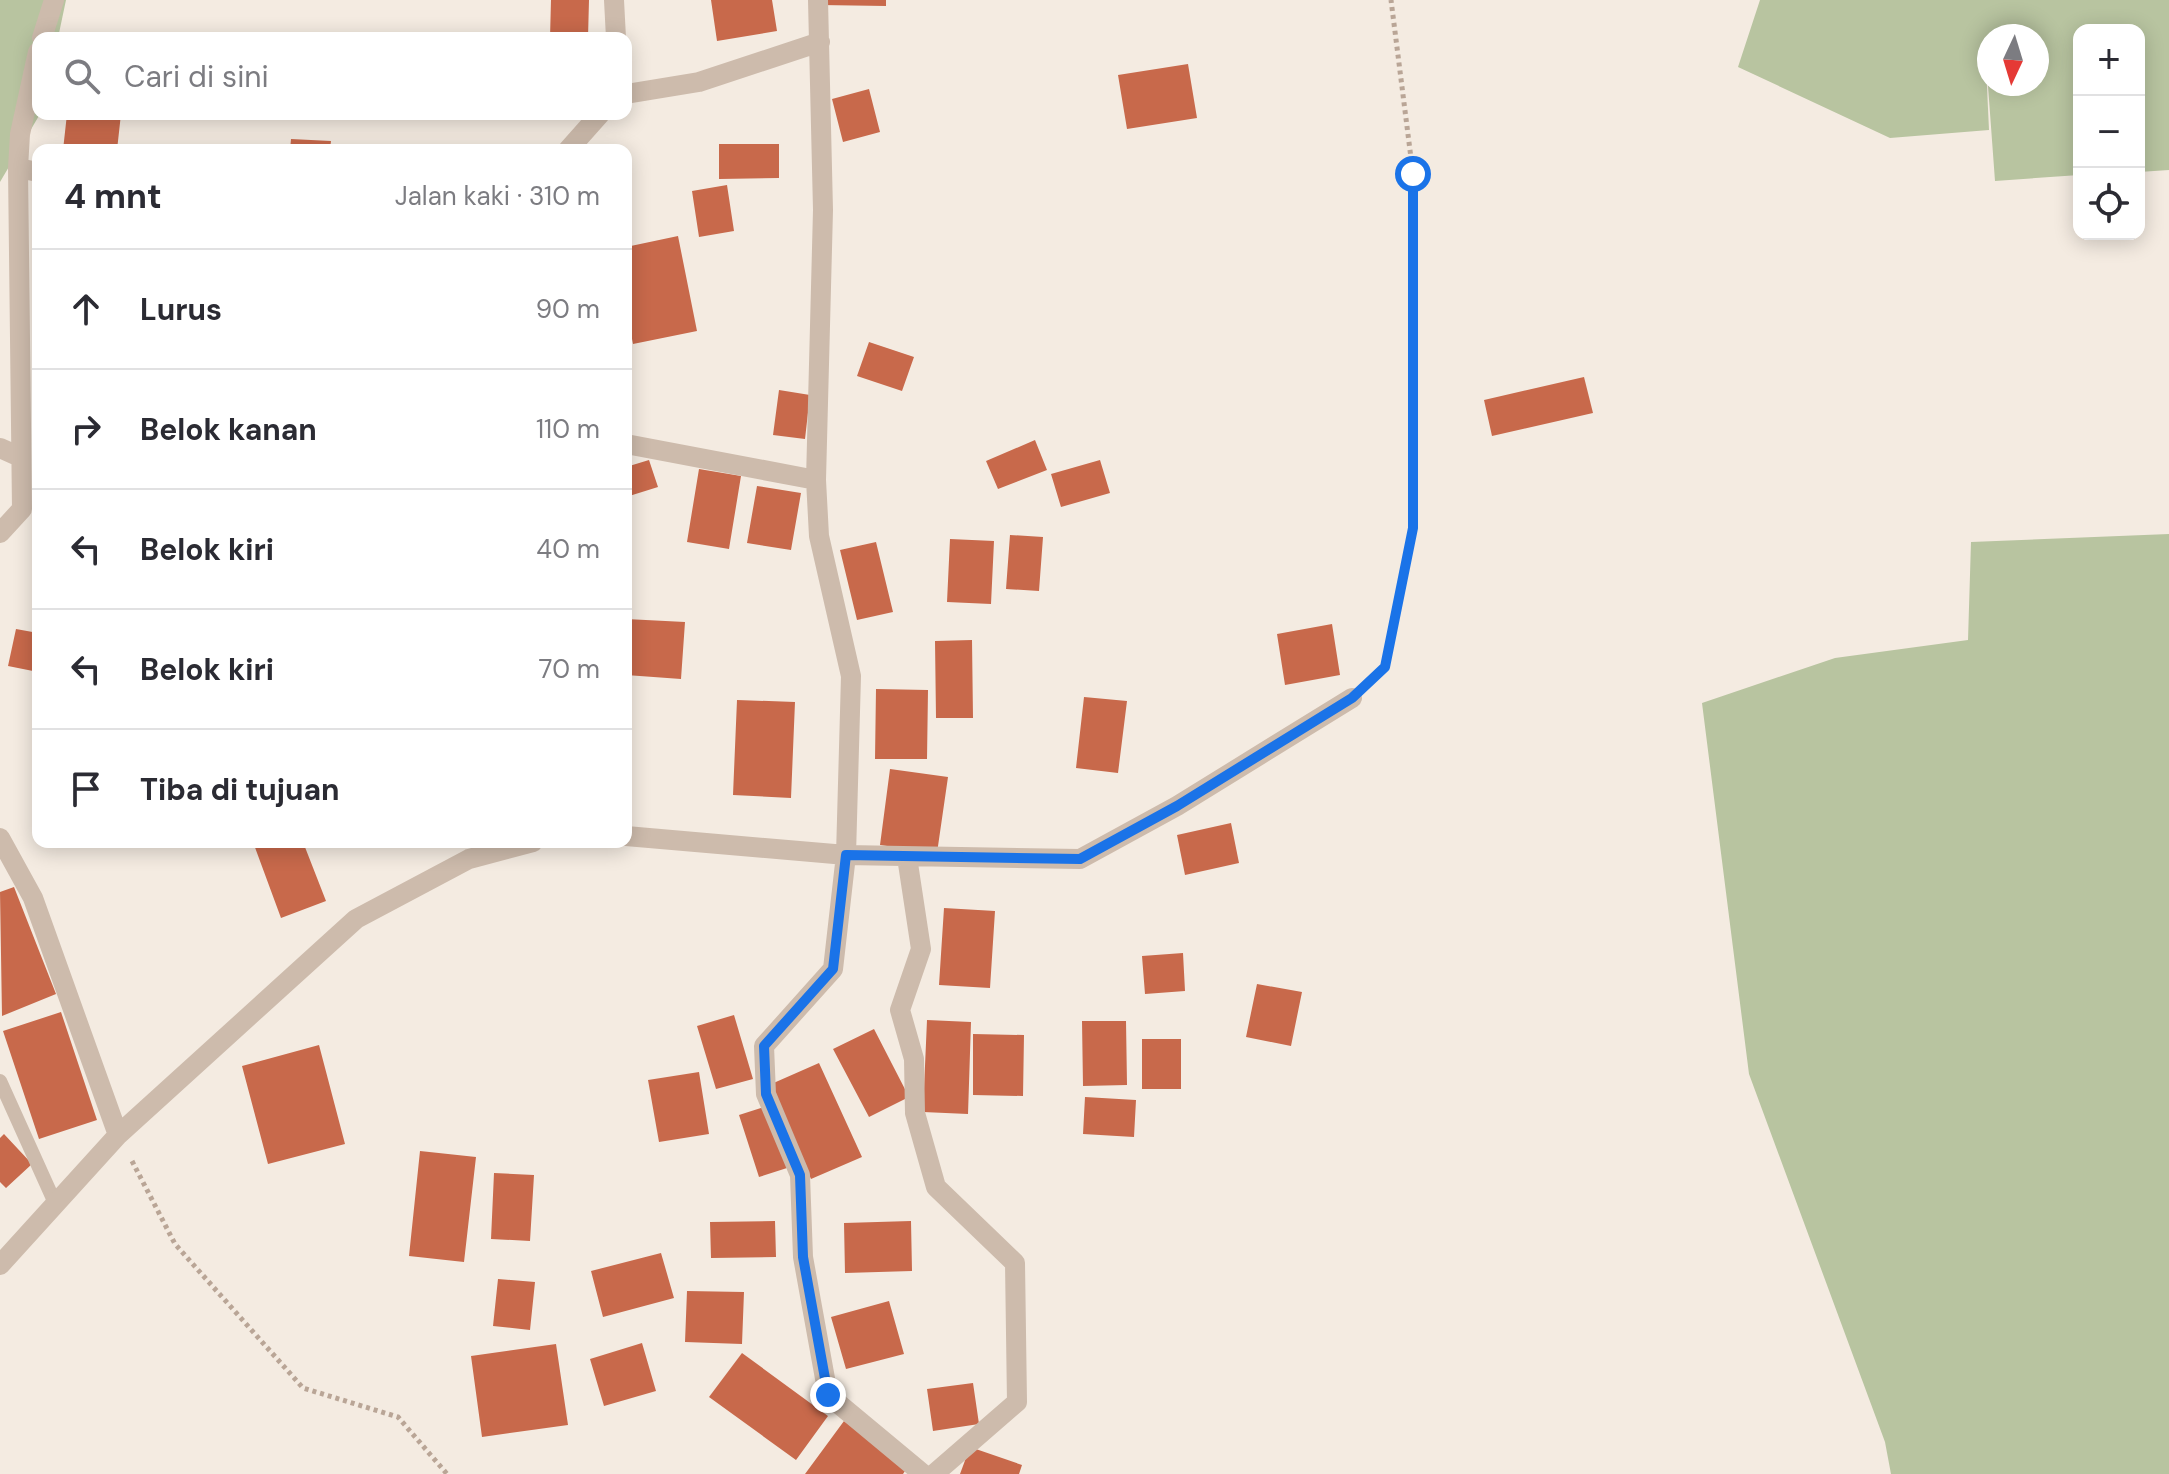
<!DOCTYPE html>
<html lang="id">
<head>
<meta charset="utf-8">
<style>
	:root { --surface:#fff; --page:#f2f2f3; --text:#2b2b33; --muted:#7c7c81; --line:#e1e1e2 }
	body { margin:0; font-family:"DM Sans",sans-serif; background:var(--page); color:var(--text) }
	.controls { position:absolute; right:24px; top:24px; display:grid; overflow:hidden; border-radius:16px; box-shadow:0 4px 20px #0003 }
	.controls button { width:72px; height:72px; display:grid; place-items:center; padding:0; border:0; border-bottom:2px solid var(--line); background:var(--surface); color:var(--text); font:40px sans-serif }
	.compass { position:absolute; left:1977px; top:24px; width:72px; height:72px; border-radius:50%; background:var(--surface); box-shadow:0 4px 20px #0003; rotate:184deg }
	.stop { position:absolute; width:24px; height:24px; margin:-18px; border:6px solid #1a73e8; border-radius:50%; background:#fff }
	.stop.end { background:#1a73e8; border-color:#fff; box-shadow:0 2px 8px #0008 }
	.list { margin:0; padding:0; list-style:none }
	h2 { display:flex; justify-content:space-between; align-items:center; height:104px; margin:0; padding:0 32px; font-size:34px }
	h2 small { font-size:26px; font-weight:400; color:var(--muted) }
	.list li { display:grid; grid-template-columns:52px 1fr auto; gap:24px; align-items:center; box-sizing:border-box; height:120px; padding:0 32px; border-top:2px solid var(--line) }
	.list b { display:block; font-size:30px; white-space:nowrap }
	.list em { font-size:26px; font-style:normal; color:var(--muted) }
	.icon { flex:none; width:44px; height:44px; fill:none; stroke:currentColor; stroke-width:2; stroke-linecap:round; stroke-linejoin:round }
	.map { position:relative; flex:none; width:2169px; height:1474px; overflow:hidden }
	.search { position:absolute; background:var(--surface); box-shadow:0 4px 20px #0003; left:32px; top:32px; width:600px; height:88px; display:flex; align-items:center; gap:20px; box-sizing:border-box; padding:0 28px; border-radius:16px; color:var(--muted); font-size:30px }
	.panel { position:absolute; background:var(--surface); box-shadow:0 4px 20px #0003; left:32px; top:144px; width:600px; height:704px; border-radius:16px }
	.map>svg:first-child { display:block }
	.green { fill:#b8c4a0; fill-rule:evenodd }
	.building { fill:#c8694b }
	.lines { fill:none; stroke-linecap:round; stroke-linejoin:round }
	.path { stroke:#b9a596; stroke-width:5; stroke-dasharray:4 4; stroke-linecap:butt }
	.service { stroke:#cdbbac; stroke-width:14 }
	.minor { stroke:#cdbbac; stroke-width:20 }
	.route { stroke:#1a73e8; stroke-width:10 }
</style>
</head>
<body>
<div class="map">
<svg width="2169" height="1474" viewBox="0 0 2169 1474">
	<rect width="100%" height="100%" fill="#f4ebe1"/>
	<!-- green -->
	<path class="green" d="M 0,0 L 66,0 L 58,38 L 38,38 L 40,114 L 0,182 Z
		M 1760,0 L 2169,0 L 2169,170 L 2139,172 L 2139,30 L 2079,30 L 2079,175 L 1995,181 L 1985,45 L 1989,130 L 1890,138 L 1738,67 ZM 2037,36 L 2037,84 L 1989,84 L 1989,36 Z
		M 2169,534 L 2169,1474 L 1891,1474 L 1885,1442 L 1749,1074 L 1702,703 L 1835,658 L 1968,640 L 1971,542 Z"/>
	<!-- building -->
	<path class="building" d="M 551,0 L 589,0 L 588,38 L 550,38 Z
		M 711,0 L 772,0 L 777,31 L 717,41 Z
		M 820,0 L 886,0 L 886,6 L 820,5 Z
		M 1188,64 L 1197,118 L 1127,129 L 1118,75 Z
		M 869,89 L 880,132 L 843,142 L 832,99 Z
		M 67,114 L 121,114 L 117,150 L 63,150 Z
		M 291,139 L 331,141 L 330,150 L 290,150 Z
		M 719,144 L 779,144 L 779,178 L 719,179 Z
		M 727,185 L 734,231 L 699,237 L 692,191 Z
		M 678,236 L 697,331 L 633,344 L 626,308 L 626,247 Z
		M 869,342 L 914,357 L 902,391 L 857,376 Z
		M 1584,377 L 1593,413 L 1492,436 L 1484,400 Z
		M 779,390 L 810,395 L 805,439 L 773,435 Z
		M 1035,440 L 1047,470 L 998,489 L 986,461 Z
		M 649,460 L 658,487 L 626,497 L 626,467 Z
		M 1100,460 L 1110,493 L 1061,507 L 1051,474 Z
		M 699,469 L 741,476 L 729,549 L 687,542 Z
		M 757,486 L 801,493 L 791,550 L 747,543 Z
		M 1010,535 L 1043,537 L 1039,591 L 1006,589 Z
		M 950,539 L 994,541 L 991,604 L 947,602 Z
		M 876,542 L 893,612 L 857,620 L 840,550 Z
		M 626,619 L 685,622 L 681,679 L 626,675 Z
		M 1332,624 L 1340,675 L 1285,685 L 1277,634 Z
		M 16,629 L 38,633 L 38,672 L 8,666 Z
		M 972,640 L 973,718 L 936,718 L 935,641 Z
		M 876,689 L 928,690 L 927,759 L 875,759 Z
		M 1084,697 L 1127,701 L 1118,773 L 1076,768 Z
		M 737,700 L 795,702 L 791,798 L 733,795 Z
		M 890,769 L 948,777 L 937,853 L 880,845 Z
		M 1231,823 L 1239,863 L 1185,875 L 1177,835 Z
		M 253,842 L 303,842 L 326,901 L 281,918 Z
		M 14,887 L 56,994 L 2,1016 L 0,892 Z
		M 944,908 L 995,911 L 990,988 L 939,985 Z
		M 1183,953 L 1185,991 L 1145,994 L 1142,956 Z
		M 1257,984 L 1302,992 L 1291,1046 L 1246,1037 Z
		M 61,1012 L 97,1120 L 39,1139 L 3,1031 Z
		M 734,1015 L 753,1079 L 716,1089 L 697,1026 Z
		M 927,1020 L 971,1022 L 968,1114 L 923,1112 Z
		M 1082,1021 L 1126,1021 L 1127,1085 L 1083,1086 Z
		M 874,1029 L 909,1097 L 869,1117 L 833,1049 Z
		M 973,1034 L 1024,1035 L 1023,1096 L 973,1095 Z
		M 1142,1039 L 1181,1039 L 1181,1089 L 1142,1089 Z
		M 319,1045 L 345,1144 L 268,1164 L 242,1066 Z
		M 819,1063 L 862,1157 L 811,1179 L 769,1085 Z
		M 699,1072 L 709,1134 L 659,1142 L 648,1080 Z
		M 1085,1097 L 1136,1100 L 1134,1137 L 1083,1134 Z
		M 767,1106 L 787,1168 L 759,1177 L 739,1115 Z
		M 4,1134 L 32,1164 L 6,1188 L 0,1182 L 0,1138 Z
		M 420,1151 L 476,1157 L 464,1262 L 409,1256 Z
		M 494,1173 L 534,1175 L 530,1241 L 491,1239 Z
		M 775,1221 L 776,1257 L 711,1258 L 710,1222 Z
		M 911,1221 L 912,1271 L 845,1273 L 844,1223 Z
		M 661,1253 L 674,1298 L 603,1317 L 591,1271 Z
		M 498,1279 L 535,1282 L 530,1330 L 493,1326 Z
		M 687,1291 L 744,1292 L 742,1344 L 685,1342 Z
		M 889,1301 L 904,1354 L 846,1369 L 831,1317 Z
		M 642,1343 L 656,1391 L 604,1406 L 590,1359 Z
		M 556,1344 L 568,1425 L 482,1437 L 471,1356 Z
		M 742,1353 L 828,1416 L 796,1460 L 709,1397 Z
		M 973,1383 L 979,1424 L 933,1431 L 927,1389 Z
		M 844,1421 L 907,1468 L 903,1474 L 805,1474 Z
		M 970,1447 L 1022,1465 L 1019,1474 L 960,1474 Z"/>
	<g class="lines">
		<!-- path -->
		<path class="path" d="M 1370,680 L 1385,667 L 1413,528 L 1413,174 L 1391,0
			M 132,1161 L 175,1244 L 303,1388 L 398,1417 L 447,1474"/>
		<!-- service -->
		<path class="service" d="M 0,1081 L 55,1203"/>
		<!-- minor -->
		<path class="minor" d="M 614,0 L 616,38
			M 42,38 L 54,0
			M 626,94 L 699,82 L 820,42
			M 568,150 L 600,114
			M 18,168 L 38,172
			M 626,444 L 816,480 L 819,536 L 851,676 L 846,855 L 833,969 L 764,1046 L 766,1094 L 800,1175 L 803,1257 L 828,1395 L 923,1474
			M 0,448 L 18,456
			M 816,480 L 823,210 L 818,0
			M 0,533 L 22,509 L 18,168 L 20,134 L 38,52
			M 626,836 L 846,855 L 1080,859 L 1177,806 L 1352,698
			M 0,838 L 33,898 L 118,1135
			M 907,857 L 921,949 L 900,1010 L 914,1059 L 915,1113 L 936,1187 L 1015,1263 L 1017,1402 L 934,1474
			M 0,1265 L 118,1135 L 356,919 L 469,859 L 533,842"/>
	</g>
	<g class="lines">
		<!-- route -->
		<path class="route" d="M 828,1395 L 803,1257 L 800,1175 L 766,1094 L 764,1046 L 833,969 L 846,855 L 1080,859 L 1177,806 L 1352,698 L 1385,667 L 1413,528 L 1413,174"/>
	</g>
</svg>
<div class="controls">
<button>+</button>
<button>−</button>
<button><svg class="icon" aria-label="locate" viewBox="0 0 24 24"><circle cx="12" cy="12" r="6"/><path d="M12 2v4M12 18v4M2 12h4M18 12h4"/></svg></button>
</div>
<svg class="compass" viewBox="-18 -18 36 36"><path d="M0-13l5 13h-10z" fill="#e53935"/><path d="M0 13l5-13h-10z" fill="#7c7c81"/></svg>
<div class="stop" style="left:1413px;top:174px"></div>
<div class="stop end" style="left:828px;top:1395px"></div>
<div class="search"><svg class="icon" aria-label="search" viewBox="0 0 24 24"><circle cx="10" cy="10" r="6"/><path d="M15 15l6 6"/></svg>Cari di sini</div>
<section class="panel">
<h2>4 mnt<small>Jalan kaki · 310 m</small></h2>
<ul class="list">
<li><svg class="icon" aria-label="ahead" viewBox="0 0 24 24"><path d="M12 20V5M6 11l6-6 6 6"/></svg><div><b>Lurus</b></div><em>90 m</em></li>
<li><svg class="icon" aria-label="right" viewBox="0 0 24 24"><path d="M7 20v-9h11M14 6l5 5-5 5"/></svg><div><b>Belok kanan</b></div><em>110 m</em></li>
<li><svg class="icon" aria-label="left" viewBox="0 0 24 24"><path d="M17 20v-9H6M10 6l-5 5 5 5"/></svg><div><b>Belok kiri</b></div><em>40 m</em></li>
<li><svg class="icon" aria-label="left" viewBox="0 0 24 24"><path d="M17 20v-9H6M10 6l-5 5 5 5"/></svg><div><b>Belok kiri</b></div><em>70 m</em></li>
<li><svg class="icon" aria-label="arrive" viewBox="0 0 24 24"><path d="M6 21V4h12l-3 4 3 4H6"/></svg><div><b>Tiba di tujuan</b></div></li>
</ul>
</section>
</div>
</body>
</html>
